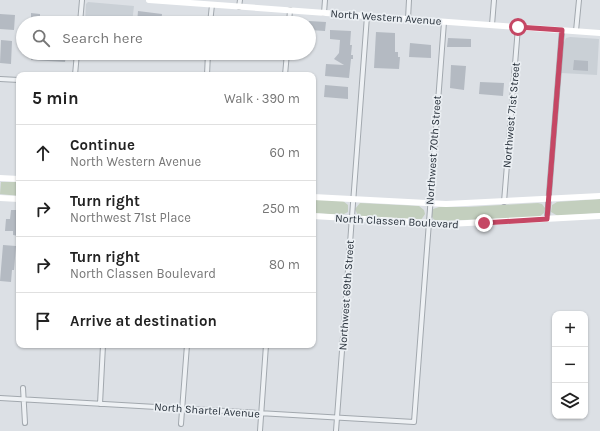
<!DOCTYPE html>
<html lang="en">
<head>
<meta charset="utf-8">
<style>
	:root { --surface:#fff; --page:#f2f2f2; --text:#222; --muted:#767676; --line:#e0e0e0 }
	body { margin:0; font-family:Karla,sans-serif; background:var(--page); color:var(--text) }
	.controls { position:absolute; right:12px; bottom:12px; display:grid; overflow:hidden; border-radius:8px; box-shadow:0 1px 3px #0004 }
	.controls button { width:36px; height:36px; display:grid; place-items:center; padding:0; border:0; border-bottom:1px solid var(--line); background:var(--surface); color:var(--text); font:20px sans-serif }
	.stop { position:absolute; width:12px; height:12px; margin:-9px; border:3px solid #c54764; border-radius:50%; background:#fff }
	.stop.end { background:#c54764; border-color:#fff; box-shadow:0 1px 4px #0008 }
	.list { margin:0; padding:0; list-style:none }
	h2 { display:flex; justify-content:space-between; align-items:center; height:52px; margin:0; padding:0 16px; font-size:17px }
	h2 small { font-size:13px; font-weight:400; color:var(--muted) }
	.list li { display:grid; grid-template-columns:26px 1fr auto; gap:12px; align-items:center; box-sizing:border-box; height:56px; padding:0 16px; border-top:1px solid var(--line) }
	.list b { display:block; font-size:15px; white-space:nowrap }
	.list p { margin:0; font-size:13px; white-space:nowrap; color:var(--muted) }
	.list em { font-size:13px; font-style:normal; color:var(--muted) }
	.icon { flex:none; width:22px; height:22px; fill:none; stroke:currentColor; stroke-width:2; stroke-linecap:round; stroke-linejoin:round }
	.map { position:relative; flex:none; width:600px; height:431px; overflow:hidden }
	.search { position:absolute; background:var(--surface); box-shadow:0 1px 3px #0004; left:16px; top:16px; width:300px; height:44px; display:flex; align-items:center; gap:10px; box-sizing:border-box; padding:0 14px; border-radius:22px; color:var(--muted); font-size:15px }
	.panel { position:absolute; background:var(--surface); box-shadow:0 1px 3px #0004; left:16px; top:72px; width:300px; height:276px; border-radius:8px }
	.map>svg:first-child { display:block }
	.built { fill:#cad0d6 }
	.green { fill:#c3cfbe }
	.building { fill:#b4bac2 }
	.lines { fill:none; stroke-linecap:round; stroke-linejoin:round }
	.street-casing { stroke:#a2a8ae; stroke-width:6 }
	.street { stroke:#eef1f4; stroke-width:4 }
	.secondary { stroke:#fff; stroke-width:6 }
	.route { stroke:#c54764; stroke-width:5 }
	.labels { text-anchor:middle; stroke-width:3.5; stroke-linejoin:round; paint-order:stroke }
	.street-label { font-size:11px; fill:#27303a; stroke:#ebeff3 }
</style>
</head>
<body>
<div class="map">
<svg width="600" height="431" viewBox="0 0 600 431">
	<rect width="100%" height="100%" fill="#dce0e5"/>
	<!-- built -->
	<path class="built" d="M 88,2 L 134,6 L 132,23 L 85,23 L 86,4 Z
		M 570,37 L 599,39 L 597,75 L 561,73 L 564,42 L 566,38 Z"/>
	<!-- green -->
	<path class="green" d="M 1,182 L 19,182 L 19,196 L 0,194 Z
		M 313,199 L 343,201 L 348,205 L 348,212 L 342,215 L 313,213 Z
		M 600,199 L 600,213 L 558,216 L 551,212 L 552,205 L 557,202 Z
		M 360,203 L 419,206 L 424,210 L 425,214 L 421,220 L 358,216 L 355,209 Z
		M 538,203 L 542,204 L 545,208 L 544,213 L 539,217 L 438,221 L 434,220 L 431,215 L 433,209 L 439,207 L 468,207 Z"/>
	<!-- building -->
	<path class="building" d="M 138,11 L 162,14 L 161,23 L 137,23 Z
		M 31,13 L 40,14 L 40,23 L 31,23 Z
		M 0,14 L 15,15 L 14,30 L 0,29 Z
		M 180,16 L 198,17 L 198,23 L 180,23 Z
		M 91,17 L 123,20 L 123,23 L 91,23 Z
		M 309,21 L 326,22 L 325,31 L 309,30 Z
		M 330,30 L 351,31 L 350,45 L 352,45 L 351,55 L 353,55 L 353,59 L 351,59 L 349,78 L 325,76 L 326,64 L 344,65 L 334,59 L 339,53 L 340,40 L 330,39 Z
		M 376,32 L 395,33 L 395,52 L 398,52 L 398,57 L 400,57 L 399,69 L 374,68 Z
		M 448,38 L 471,39 L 471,47 L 447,47 Z
		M 1,40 L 12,41 L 11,64 L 0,63 Z
		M 410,43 L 431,45 L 431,58 L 409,57 Z
		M 27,53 L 60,53 L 60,55 L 66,55 L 65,62 L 31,60 L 31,57 Z
		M 574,60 L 588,61 L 588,71 L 573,70 Z
		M 451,65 L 466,66 L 464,90 L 450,88 Z
		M 480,82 L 504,83 L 503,96 L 479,94 Z
		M 325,85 L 348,87 L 348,99 L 324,97 Z
		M 11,210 L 19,210 L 19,236 L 13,235 L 13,231 L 5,231 L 6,219 L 10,219 Z
		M 3,245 L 16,246 L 14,270 L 12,270 L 11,282 L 0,281 Z"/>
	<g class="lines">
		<!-- street casing -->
		<g class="street-casing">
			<path id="street" d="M 239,7 L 240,0
				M 324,13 L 325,0
				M 408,19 L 409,0
				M 80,23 L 82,0
				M 210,23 L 212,5
				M 289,23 L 290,10
				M 492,25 L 494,0
				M 576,31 L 579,0
				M 75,75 L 77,53
				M 207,75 L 208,53
				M 285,75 L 287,53
				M 0,79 L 19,80
				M 504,202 L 518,27
				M 547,219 L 562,30
				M 23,388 L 25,423
				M 0,398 L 414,422 L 444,22
				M 100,404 L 103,345
				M 181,424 L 187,345
				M 260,431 L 266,345
				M 336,431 L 367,16"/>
		</g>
		<!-- street -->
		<use href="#street" class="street"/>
		<!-- secondary -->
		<path class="secondary" d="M 149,0 L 600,33
			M 0,178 L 19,179
			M 313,197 L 446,204 L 600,196
			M 0,198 L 19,199
			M 313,216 L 449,224 L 600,216"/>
	</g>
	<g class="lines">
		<!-- route -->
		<path class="route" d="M 484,223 L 547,219 L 562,30 L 518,27"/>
	</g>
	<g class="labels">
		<!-- street labels -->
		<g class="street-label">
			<text transform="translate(386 17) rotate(4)" y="4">North Western Avenue</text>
			<text transform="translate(511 115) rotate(-85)" y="4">Northwest 71st Street</text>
			<text transform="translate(433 150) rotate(-86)" y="4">Northwest 70th Street</text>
			<text transform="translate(397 221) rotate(3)" y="4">North Classen Boulevard</text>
			<text transform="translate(346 295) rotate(-86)" y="4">Northwest 69th Street</text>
			<text transform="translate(207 410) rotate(4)" y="4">North Shartel Avenue</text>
		</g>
	</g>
</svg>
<div class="controls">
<button>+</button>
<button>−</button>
<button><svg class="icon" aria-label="layers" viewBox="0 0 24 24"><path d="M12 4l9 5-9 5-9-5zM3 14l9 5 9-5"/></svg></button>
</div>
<div class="stop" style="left:518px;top:27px"></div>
<div class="stop end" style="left:484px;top:223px"></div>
<div class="search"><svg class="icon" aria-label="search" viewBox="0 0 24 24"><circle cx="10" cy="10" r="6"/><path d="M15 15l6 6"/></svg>Search here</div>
<section class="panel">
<h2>5 min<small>Walk · 390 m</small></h2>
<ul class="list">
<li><svg class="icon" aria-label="ahead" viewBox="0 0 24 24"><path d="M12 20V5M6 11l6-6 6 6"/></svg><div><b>Continue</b><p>North Western Avenue</p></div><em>60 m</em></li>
<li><svg class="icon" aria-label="right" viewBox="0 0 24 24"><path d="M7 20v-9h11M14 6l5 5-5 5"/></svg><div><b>Turn right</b><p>Northwest 71st Place</p></div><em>250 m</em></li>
<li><svg class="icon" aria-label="right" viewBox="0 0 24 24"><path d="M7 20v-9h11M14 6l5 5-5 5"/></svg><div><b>Turn right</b><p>North Classen Boulevard</p></div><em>80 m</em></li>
<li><svg class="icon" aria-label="arrive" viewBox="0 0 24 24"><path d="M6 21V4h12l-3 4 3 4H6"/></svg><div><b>Arrive at destination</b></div></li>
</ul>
</section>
</div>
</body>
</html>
